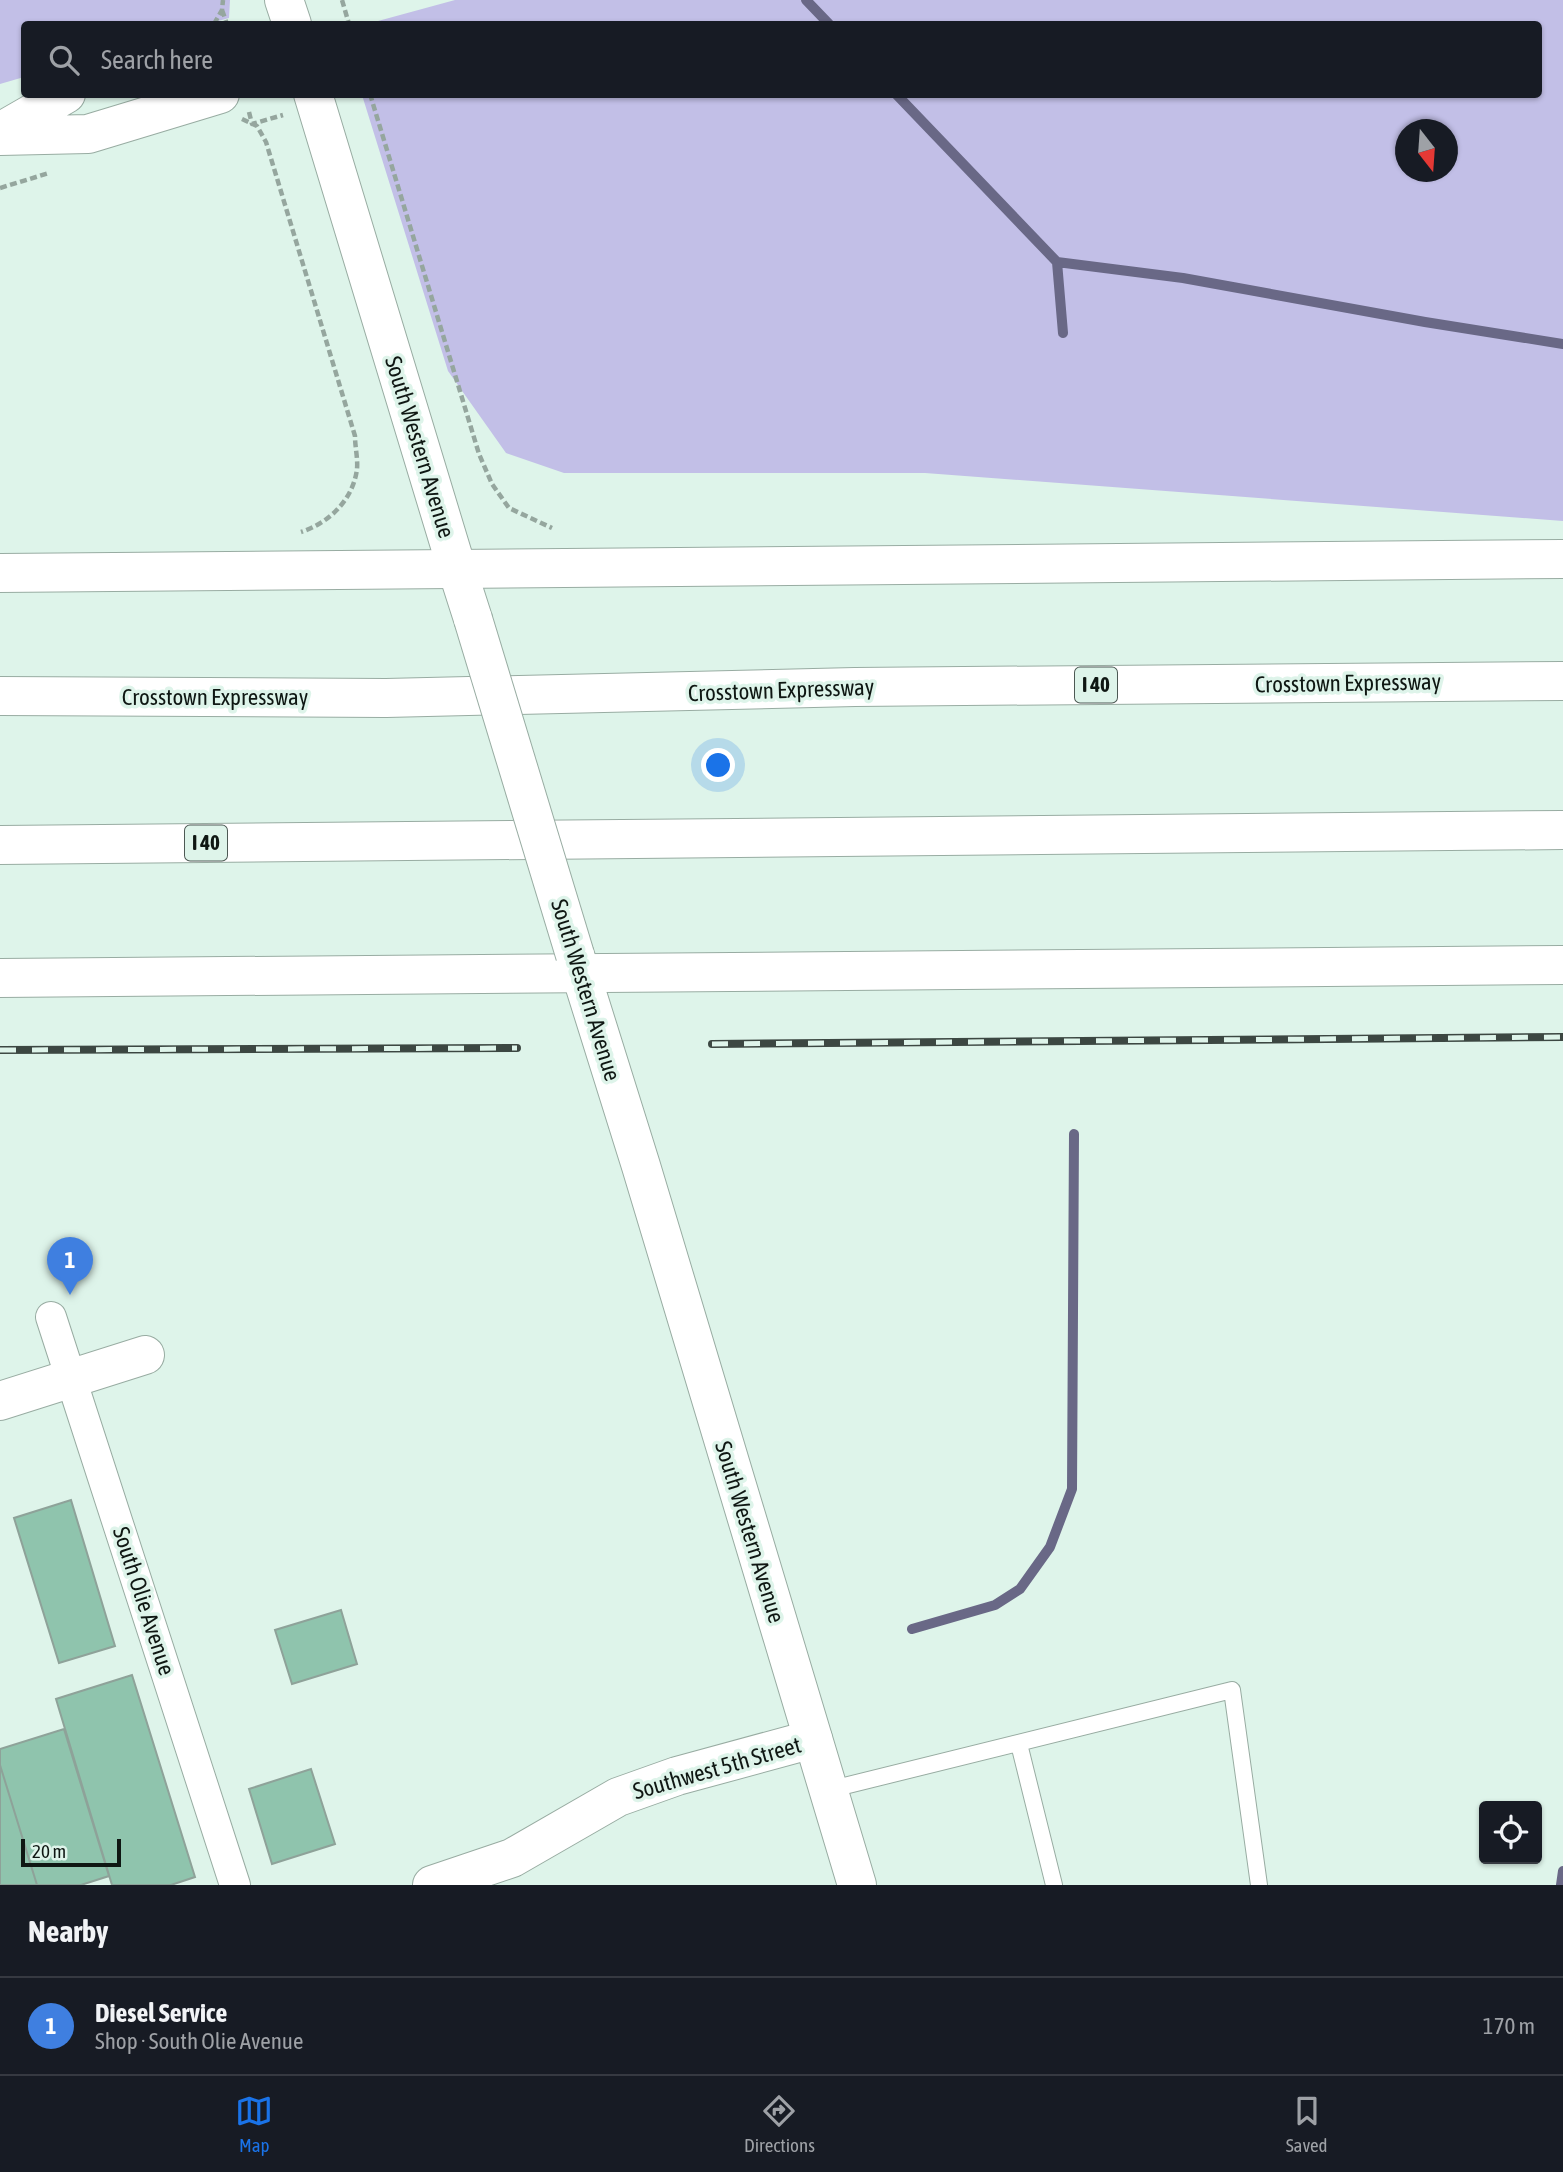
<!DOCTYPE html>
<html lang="en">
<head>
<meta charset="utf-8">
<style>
	:root { --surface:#171b24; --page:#20242c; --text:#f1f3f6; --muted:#9ea1a6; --line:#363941; --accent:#1a73e8 }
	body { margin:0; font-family:"Asap Condensed",sans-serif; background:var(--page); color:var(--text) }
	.controls { position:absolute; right:21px; bottom:21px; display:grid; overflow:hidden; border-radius:7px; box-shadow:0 2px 5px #0004 }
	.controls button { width:63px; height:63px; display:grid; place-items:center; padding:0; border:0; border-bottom:2px solid var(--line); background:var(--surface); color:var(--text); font:35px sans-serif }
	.compass { position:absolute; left:1395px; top:119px; width:63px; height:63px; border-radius:50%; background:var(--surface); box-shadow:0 2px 5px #0004; rotate:163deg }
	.scale { position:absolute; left:21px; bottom:18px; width:100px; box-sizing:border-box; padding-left:7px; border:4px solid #0f1713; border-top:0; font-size:19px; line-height:24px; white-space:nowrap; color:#0f1713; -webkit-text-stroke:5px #def4ea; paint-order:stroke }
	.you { position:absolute; left:719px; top:766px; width:24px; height:24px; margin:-18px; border:5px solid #fff; border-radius:50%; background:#1a73e8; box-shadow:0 0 0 10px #1a73e833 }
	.badge { display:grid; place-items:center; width:46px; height:46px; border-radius:50%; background:var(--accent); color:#fff; font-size:23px; font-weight:700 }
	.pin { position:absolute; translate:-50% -58px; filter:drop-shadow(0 2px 4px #0008) }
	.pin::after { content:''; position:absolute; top:37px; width:24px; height:21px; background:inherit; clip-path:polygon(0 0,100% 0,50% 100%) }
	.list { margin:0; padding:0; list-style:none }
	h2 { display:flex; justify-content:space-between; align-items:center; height:91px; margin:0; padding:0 28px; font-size:30px }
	h2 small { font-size:23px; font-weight:400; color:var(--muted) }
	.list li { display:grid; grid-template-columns:46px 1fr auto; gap:21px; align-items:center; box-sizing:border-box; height:98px; padding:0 28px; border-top:2px solid var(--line) }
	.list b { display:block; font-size:26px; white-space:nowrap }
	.list p { margin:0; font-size:23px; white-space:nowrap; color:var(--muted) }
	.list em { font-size:23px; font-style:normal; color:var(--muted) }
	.icon { flex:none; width:38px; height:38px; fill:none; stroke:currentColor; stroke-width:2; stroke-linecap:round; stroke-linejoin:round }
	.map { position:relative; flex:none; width:1563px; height:1885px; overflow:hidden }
	.search { position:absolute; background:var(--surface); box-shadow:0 2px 5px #0004; left:21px; right:21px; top:21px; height:77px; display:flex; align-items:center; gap:18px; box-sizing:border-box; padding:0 24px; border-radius:7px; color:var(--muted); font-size:26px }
	.sheet { height:189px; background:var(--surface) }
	nav { display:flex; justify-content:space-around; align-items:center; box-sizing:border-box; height:98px; border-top:2px solid var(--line); background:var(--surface); font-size:19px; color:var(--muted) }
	nav a { display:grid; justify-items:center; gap:4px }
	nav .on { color:var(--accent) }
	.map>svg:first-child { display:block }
	.green { fill:#c2bfe7; fill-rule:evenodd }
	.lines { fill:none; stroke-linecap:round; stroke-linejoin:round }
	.stream { stroke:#696886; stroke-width:10 }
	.building { fill:#8fc4ad; stroke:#8ea299; stroke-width:2 }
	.lane-casing { stroke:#98aca2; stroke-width:18 }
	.street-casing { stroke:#98aca2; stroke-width:32 }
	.secondary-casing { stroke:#98aca2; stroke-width:40 }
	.primary-casing { stroke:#98aca2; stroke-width:40 }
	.highway-casing { stroke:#98aca2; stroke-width:40 }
	.path { stroke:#95a69e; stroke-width:4.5; stroke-dasharray:7 3.5; stroke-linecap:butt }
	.lane { stroke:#fff; stroke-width:16 }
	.street { stroke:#fff; stroke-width:30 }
	.secondary { stroke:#fff; stroke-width:38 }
	.primary { stroke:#fff; stroke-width:38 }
	.highway { stroke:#fff; stroke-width:38 }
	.rail-casing { stroke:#3c4742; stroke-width:8 }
	.rail { stroke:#def4ea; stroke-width:5; stroke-dasharray:16; stroke-linecap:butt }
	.primary-bridge-casing { stroke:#98aca2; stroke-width:40; stroke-linecap:butt }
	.primary-bridge { stroke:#fff; stroke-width:38 }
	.labels { text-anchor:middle; stroke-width:7; stroke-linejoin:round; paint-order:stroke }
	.shield { fill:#def4ea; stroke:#4d5954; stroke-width:2 }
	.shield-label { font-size:21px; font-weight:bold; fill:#0f1713 }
	.street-label { font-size:23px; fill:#0f1713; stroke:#def4ea }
</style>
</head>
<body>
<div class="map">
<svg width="1563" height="1885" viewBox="0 0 1563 1885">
	<rect width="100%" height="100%" fill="#def4ea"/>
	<!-- green -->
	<path class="green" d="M 0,0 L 230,0 L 229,18 L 207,24 L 24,24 L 24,77 L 0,84 Z
		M 455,0 L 1563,0 L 1563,521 L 925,473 L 564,473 L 506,453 L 448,371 L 362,95 L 1538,94 L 1538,24 L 367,24 ZM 1406,130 L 1448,130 L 1448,172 L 1406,172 Z"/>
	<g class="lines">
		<!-- stream -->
		<path class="stream" d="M 806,0 L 829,24
			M 896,94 L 1057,262 L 1063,333
			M 1057,262 L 1183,278 L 1425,322 L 1563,344
			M 912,1629 L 995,1605 L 1020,1589 L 1050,1547 L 1072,1489 L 1074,1134
			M 1561,1885 L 1563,1871"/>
	</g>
	<!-- building -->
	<path class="building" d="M 71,1500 L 115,1646 L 59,1663 L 14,1518 Z
		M 341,1610 L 357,1664 L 292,1684 L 275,1630 Z
		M 132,1675 L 195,1877 L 171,1885 L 112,1885 L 56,1699 Z
		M 64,1729 L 109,1876 L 81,1885 L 37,1885 L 0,1765 L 0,1749 Z
		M 0,1765 L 37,1885 L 0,1885 Z
		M 311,1769 L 335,1844 L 272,1864 L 249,1789 Z"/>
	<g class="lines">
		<!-- lane casing -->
		<g class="lane-casing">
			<path id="lane" d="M 1019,1744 L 1054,1885
				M 828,1790 L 1232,1690 L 1259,1885"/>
		</g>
		<!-- street casing -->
		<g class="street-casing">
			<path id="street" d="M 51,1317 L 235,1885"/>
		</g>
		<!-- secondary casing -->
		<g class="secondary-casing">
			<path id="secondary" d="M 284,0 L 292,24
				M 313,94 L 457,569
				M 0,132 L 66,94
				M 0,136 L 88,134 L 220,94
				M 0,1401 L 145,1355
				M 432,1885 L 512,1858 L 618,1797 L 677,1776 L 813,1739"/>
		</g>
		<!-- primary casing -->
		<g class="primary-casing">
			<path id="primary" d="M 457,569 L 473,619
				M 575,955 L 641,1166 L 857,1885"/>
		</g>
		<!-- highway casing -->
		<g class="highway-casing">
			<path id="highway" d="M 0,573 L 1563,559
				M 0,696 L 386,698 L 855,687 L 1563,681
				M 0,845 L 1563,830
				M 0,978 L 1563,965"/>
		</g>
		<!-- path -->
		<path class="path" d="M 342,0 L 349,24
			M 222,10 L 227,24
			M 214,24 L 222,10 L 223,0
			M 370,94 L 479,454 L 492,484 L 509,508 L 552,528
			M 249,112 L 252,124 L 283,115
			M 242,119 L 257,126 L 266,142 L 355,436 C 355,447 358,459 357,469 C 353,500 329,523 301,532
			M 0,188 L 49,173"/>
		<!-- lane -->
		<use href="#lane" class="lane"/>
		<!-- street -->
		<use href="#street" class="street"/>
		<!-- secondary -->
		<use href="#secondary" class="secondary"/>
		<!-- primary -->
		<use href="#primary" class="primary"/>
		<!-- highway -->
		<use href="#highway" class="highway"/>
		<!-- rail casing -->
		<g class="rail-casing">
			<path id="rail" d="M 712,1044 L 1563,1037
				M 0,1050 L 517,1048"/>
		</g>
		<!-- rail -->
		<use href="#rail" class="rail"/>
		<!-- primary-bridge casing -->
		<g class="primary-bridge-casing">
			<path id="primary-bridge" d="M 473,619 L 575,955"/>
		</g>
		<!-- primary-bridge -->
		<use href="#primary-bridge" class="primary-bridge"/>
	</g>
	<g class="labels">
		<!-- shield labels -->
		<g class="shield">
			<rect x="1075" y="667.5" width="42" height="35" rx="5"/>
			<rect x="185" y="825.5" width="42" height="35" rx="5"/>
		</g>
		<g class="shield-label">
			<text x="1096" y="692">I 40</text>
			<text x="206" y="850">I 40</text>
		</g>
		<!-- street labels -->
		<g class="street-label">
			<text transform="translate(420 447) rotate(73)" y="8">South Western Avenue</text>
			<text transform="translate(1348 683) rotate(-1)" y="8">Crosstown Expressway</text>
			<text transform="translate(781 690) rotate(-2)" y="8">Crosstown Expressway</text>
			<text x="215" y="705">Crosstown Expressway</text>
			<text transform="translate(586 990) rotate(73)" y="8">South Western Avenue</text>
			<text transform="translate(750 1532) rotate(73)" y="8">South Western Avenue</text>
			<text transform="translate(144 1601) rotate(72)" y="8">South Olie Avenue</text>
			<text transform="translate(717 1768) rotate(-16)" y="8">Southwest 5th Street</text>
		</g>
	</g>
</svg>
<div class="controls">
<button><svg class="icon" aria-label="locate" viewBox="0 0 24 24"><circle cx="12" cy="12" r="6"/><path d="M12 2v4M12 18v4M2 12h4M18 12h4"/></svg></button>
</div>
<svg class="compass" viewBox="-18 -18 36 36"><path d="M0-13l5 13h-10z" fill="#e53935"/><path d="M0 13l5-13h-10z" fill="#9ea1a6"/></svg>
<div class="scale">20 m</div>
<div class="you"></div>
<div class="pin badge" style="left:70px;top:1295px;background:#3f7fe0">1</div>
<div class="search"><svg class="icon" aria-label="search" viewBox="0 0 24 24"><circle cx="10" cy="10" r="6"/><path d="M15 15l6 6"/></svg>Search here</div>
</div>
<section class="sheet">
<h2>Nearby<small></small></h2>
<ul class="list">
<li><span class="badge" style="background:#3f7fe0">1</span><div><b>Diesel Service</b><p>Shop · South Olie Avenue</p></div><em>170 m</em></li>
</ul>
</section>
<nav>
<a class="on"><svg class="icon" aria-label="map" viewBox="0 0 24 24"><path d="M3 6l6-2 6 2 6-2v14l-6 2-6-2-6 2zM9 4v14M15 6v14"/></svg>Map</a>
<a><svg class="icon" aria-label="directions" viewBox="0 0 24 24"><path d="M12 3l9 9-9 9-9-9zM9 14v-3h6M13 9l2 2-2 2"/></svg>Directions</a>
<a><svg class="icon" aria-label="saved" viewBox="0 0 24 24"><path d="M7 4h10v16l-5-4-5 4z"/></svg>Saved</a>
</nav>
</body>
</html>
